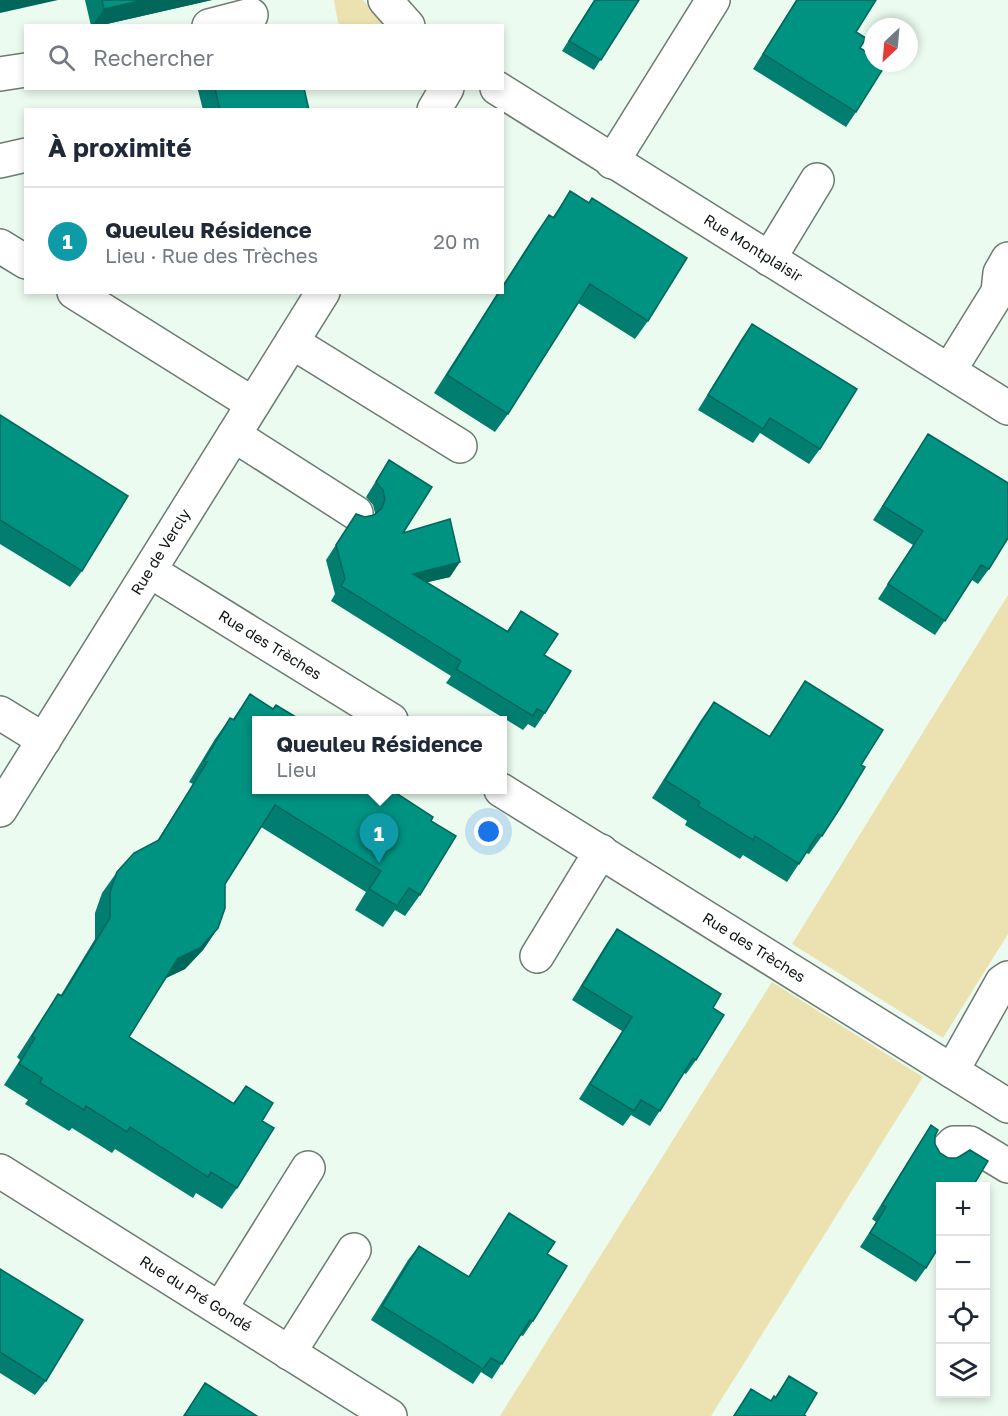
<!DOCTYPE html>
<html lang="fr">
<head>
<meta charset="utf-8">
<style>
	:root { --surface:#fff; --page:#f6f6f7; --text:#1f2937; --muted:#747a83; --line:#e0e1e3; --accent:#d93025 }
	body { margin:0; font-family:"Golos Text",sans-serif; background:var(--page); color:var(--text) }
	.controls { position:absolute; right:18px; bottom:18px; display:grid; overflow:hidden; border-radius:0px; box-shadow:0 3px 9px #0003 }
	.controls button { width:54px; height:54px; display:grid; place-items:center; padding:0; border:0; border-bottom:2px solid var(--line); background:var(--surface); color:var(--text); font:30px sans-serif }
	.compass { position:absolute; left:864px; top:18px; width:54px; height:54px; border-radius:50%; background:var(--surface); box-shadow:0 3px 9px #0003; rotate:206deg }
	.you { position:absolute; left:489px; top:832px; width:21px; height:21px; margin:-15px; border:4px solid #fff; border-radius:50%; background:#1a73e8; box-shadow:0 0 0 9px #1a73e833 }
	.badge { display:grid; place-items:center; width:39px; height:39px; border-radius:50%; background:var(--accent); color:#fff; font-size:20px; font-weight:700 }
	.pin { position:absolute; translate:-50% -50px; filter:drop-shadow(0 2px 3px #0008) }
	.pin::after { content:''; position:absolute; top:32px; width:21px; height:18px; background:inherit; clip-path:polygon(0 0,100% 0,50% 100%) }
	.popup { position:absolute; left:252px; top:716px; width:255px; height:78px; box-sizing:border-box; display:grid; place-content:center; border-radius:0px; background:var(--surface); filter:drop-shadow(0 2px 4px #0005); font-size:20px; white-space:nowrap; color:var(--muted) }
	.popup b { font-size:22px; color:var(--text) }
	.popup::after { content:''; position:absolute; left:50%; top:100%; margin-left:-12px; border:12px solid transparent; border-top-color:var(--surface) }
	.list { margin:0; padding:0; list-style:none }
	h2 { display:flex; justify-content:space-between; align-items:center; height:78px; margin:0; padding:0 24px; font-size:26px }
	h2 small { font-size:20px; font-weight:400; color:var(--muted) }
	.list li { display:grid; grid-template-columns:39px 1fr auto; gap:18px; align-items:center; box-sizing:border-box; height:108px; padding:0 24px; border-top:2px solid var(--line) }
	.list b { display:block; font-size:22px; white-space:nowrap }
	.list p { margin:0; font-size:20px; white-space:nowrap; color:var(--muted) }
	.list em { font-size:20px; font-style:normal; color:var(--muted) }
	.icon { flex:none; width:33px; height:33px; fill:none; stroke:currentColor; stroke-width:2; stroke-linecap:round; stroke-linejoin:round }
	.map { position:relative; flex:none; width:1008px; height:1416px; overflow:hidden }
	.search { position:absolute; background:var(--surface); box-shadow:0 3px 9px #0003; left:24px; top:24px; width:480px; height:66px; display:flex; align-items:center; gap:15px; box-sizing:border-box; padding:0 21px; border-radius:0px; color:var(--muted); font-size:22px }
	.panel { position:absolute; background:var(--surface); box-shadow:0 3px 9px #0003; left:24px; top:108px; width:480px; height:186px; border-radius:0px }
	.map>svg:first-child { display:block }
	.green { fill:#ece2b1 }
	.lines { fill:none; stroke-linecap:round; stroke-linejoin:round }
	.minor-casing { stroke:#6c7b70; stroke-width:36 }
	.minor { stroke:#fff; stroke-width:33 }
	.wall { fill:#017e70 }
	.shaded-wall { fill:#01675b }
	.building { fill:#019382; stroke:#01675b; stroke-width:1.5 }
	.labels { text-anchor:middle; stroke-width:5; stroke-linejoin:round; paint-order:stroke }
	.street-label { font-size:15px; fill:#0f1511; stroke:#ebfbef }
</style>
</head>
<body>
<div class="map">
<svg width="1008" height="1416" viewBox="0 0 1008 1416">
	<rect width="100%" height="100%" fill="#ebfbef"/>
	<!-- green -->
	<path class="green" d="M 334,0 L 363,0 L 385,25 L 343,25 L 338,23 Z
		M 1008,595 L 1008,934 L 943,1038 L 792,944 Z
		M 772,982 L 923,1077 L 711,1416 L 500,1416 Z"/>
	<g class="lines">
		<!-- minor casing -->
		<g class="minor-casing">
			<g id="minor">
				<path d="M 385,0 L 408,26"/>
				<path d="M 209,26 L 251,15"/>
				<path d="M 0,74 L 26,70"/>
				<path id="s1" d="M 497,88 L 1008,408"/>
				<path d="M 434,110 L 447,88"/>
				<path d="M 0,161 L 26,155"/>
				<path d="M 612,162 L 713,0"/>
				<path d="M 0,246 L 26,262"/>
				<path d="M 769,259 L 817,180"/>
				<path d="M 74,292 L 253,404"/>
				<path d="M 292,342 L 460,446"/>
				<path d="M 949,371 L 998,292 L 1000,273 L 1008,259"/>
				<path d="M 234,435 L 356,513"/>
				<path id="s2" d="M 150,571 L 391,720"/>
				<path d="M 0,713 L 44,740"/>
				<path id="s3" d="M 501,790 L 1008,1106"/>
				<path id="s4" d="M 0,810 L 323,292"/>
				<path d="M 537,956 L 601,851"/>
				<path d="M 952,1071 L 1002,982 L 1008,978"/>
				<path d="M 943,1154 L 954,1143 L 970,1143 L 1008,1166"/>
				<path id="s5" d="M 0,1171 L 390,1416"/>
				<path d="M 220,1309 L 308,1168"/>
				<path d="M 289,1353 L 354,1250"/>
			</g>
		</g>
		<!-- minor -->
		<use href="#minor" class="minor"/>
	</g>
	<!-- wall -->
	<path class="wall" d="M 85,0 L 212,0 L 98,26 L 91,26 Z
		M 594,0 L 639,0 L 594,70 L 562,51 Z
		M 796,0 L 876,0 L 856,32 L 860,48 L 856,112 L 846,127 L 753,69 Z
		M 200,88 L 304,88 L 309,110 L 203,110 L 198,90 Z
		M 570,191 L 589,203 L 592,198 L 648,321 L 635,339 L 578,303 L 508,414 L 495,432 L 434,393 L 498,292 L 502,292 L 502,286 L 536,233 L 549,215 L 553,217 Z
		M 752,324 L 820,449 L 809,464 L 760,433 L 753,443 L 698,410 L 742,338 Z
		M 0,415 L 82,571 L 70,587 L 0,544 Z
		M 928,434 L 989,569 L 978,584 L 972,580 L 935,635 L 878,599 L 913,545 L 873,520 Z
		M 389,460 L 403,533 L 450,577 L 427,582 L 507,631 L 521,611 L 544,655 L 545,713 L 535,728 L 528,724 L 523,730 L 446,683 L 451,676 L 331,601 L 335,594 L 326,560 L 356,514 L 365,517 L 374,515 L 375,513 L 373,505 L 366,497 Z
		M 805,681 L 861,765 L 822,836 L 809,854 L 806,853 L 787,882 L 743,855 L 740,859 L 685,825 L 687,821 L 652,798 L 701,720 L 714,702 L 769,736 Z
		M 250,694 L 273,709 L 301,720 L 256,720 L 431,821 L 420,895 L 405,916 L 395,910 L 383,927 L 355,910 L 366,892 L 261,827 L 225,884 L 218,928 L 203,950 L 185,969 L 166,978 L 129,1037 L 233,1103 L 246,1086 L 262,1121 L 237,1188 L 222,1209 L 196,1193 L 193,1198 L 115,1149 L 112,1153 L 72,1128 L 69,1131 L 25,1104 L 28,1100 L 4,1085 L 20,1060 L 17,1057 L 44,1015 L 58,994 L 61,995 L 95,939 L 95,913 L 102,893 L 117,872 L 157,841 L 193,784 L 189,782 L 215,739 L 230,718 L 233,719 Z
		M 617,929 L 713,1008 L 696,1060 L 686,1074 L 684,1073 L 650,1126 L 631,1115 L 623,1126 L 579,1099 L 622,1031 L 572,1000 L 607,943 Z
		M 931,1125 L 935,1136 L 935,1144 L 940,1153 L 973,1186 L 926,1268 L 916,1282 L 860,1247 L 876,1222 L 872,1219 L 921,1140 Z
		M 509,1213 L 547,1254 L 533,1321 L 523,1336 L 520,1335 L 492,1379 L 481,1372 L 473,1384 L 371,1320 L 408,1260 L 419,1246 L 468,1277 Z
		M 0,1269 L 46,1381 L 35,1395 L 0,1373 Z
		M 789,1376 L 804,1415 L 806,1416 L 733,1416 L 751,1389 L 771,1401 L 775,1397 Z
		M 205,1383 L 257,1416 L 183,1416 Z"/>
	<!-- shaded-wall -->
	<path class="shaded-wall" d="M 0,0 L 58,0 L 0,13 Z
		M 144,0 L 212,0 L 98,26 L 92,26 L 104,9 Z
		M 460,562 L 450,577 L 403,588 L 413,574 Z
		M 218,928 L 203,950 L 185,969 L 164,979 L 178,958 Z"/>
	<!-- building -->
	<path class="building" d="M 102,0 L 144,0 L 104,9 Z
		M 595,0 L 639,0 L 601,60 L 569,41 Z
		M 797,0 L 876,0 L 856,32 L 866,38 L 860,48 L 873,56 L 873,63 L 884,63 L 886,64 L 856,112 L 763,54 Z
		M 215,88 L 304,88 L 309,110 L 220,110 Z
		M 570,191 L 589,203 L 592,198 L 687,258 L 648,321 L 590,284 L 508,414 L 447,375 L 499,292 L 502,292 L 502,288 L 549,215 L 554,218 Z
		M 752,324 L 857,389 L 820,449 L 770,418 L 763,429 L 708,395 Z
		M 0,415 L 128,496 L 82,571 L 0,520 Z
		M 928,434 L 1008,483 L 1008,538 L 989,569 L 981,565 L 945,621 L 888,584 L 923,531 L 883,506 Z
		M 389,460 L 432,487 L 403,533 L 450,519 L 460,562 L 413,574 L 508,632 L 521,611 L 558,634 L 544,655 L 571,671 L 545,713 L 537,709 L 533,716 L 456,669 L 461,661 L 341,586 L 345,579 L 336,545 L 356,514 L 365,517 L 374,515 L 382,508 L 385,499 L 383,490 L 376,482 Z
		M 805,681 L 883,730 L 861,765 L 865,767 L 842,805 L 822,836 L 818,834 L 799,864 L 755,836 L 753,840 L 698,806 L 700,802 L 665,780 L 714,702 L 770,737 Z
		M 250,694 L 273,709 L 276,705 L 301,720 L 256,720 L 256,789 L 390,789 L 433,817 L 431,821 L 456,836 L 420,895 L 409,888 L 397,906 L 369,889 L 381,871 L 275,805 L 225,884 L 225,908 L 218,928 L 200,948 L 178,958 L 129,1037 L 234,1104 L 246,1086 L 273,1103 L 262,1121 L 274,1128 L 237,1188 L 211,1172 L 208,1177 L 130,1127 L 127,1132 L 86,1106 L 84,1110 L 40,1083 L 42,1078 L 19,1064 L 35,1038 L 32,1036 L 58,994 L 62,996 L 110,918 L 110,892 L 117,872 L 134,853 L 159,840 L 207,762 L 204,761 L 230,718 L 234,720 Z
		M 617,929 L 721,994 L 713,1008 L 724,1015 L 696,1060 L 693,1058 L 660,1111 L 641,1100 L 634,1111 L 590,1084 L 632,1017 L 582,986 Z
		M 931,1125 L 938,1130 L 935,1136 L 935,1144 L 940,1153 L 948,1158 L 957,1158 L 970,1150 L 988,1161 L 973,1186 L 940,1186 L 940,1245 L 926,1268 L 870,1233 L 886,1207 L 882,1205 Z
		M 509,1213 L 555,1242 L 547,1254 L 567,1266 L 533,1321 L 530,1320 L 502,1364 L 491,1358 L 483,1369 L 382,1306 L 419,1246 L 469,1277 Z
		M 0,1269 L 83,1320 L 46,1381 L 0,1352 Z
		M 789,1376 L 817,1393 L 804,1415 L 806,1416 L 734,1416 L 751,1389 L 771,1401 L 774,1396 L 776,1398 Z
		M 205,1383 L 257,1416 L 184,1416 Z"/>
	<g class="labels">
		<!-- street labels -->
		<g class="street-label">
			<text dy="5" stroke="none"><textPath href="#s1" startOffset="302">Rue Montplaisir</textPath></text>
			<text dy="5" stroke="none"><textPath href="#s4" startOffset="304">Rue de Vercly</textPath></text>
			<text dy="5" stroke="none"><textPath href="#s2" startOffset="141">Rue des Trèches</textPath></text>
			<text dy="5" stroke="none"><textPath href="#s3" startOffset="298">Rue des Trèches</textPath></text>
			<text dy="5" stroke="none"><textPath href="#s5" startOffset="231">Rue du Pré Gondé</textPath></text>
		</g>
	</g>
</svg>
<div class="controls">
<button>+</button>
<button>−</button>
<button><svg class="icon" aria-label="locate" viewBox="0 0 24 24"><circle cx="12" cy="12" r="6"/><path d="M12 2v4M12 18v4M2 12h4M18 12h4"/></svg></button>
<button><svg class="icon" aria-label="layers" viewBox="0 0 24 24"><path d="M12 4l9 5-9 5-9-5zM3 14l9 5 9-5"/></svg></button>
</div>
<svg class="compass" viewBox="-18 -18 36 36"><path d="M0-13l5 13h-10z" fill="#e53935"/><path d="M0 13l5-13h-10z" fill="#747a83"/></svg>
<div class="you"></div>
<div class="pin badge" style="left:379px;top:863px;background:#0f9aa8">1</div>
<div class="popup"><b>Queuleu Résidence</b>Lieu</div>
<div class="search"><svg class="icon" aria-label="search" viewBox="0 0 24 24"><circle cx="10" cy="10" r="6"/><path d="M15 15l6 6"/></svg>Rechercher</div>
<section class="panel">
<h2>À proximité<small></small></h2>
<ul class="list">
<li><span class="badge" style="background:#0f9aa8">1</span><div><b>Queuleu Résidence</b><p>Lieu · Rue des Trèches</p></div><em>20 m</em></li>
</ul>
</section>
</div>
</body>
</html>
